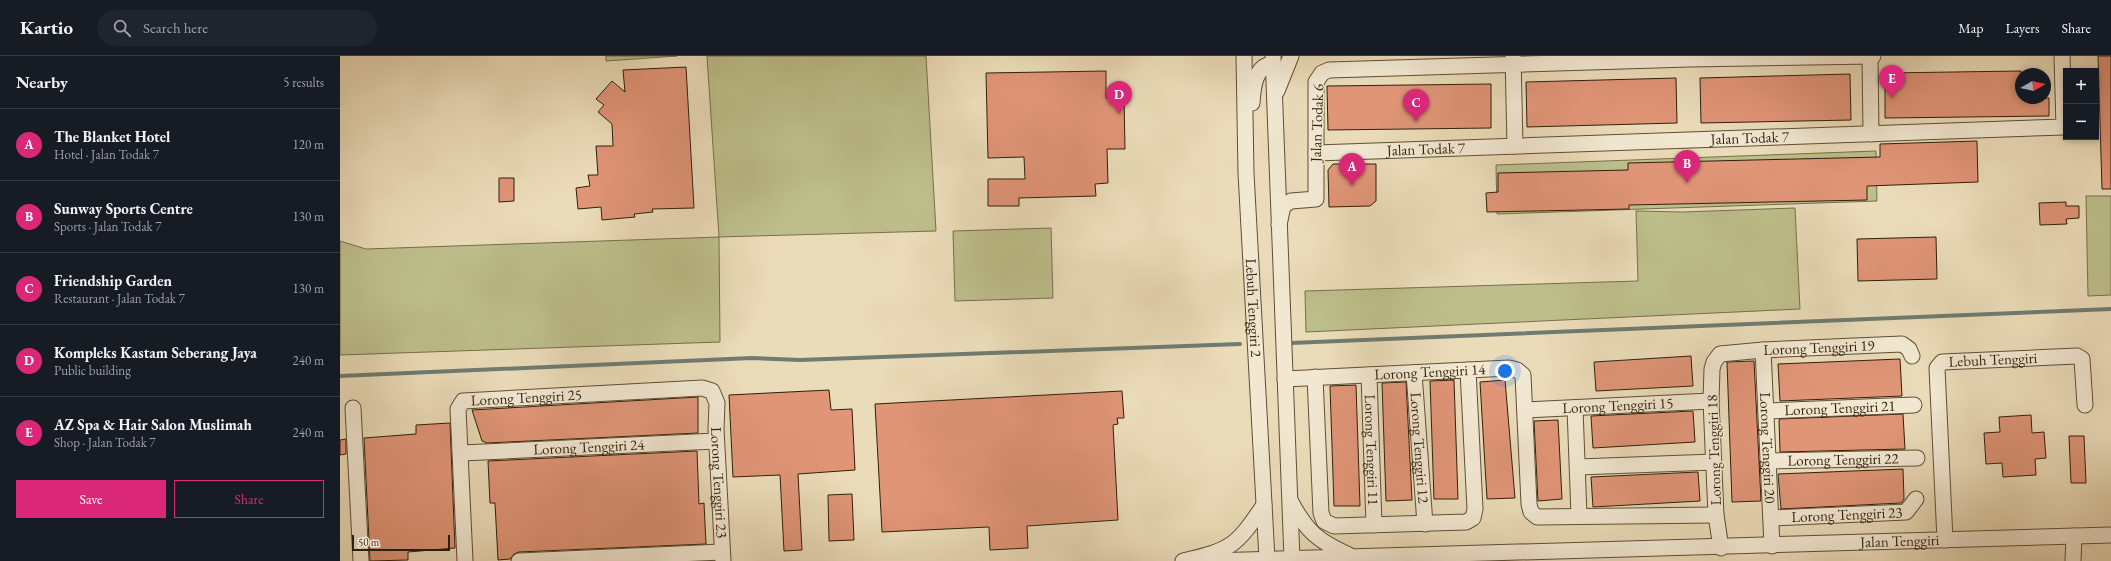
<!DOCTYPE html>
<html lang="en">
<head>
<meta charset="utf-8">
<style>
	:root { --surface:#171b24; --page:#20242c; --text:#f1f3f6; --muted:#9ea1a6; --line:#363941; --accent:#db2777 }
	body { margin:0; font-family:"EB Garamond",serif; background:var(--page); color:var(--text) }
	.controls { position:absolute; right:12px; top:12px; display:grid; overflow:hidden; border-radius:0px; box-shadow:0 2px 6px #0003 }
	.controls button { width:36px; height:36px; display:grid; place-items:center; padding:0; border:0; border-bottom:1px solid var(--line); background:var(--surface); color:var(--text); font:20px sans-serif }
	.compass { position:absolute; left:1675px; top:12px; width:36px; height:36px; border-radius:50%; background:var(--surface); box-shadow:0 2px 6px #0003; rotate:81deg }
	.scale { position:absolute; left:12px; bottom:10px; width:98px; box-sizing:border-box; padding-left:4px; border:2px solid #301f0c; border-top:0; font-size:11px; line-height:14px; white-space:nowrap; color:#301f0c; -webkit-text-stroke:3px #f2e8d2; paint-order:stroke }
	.you { position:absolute; left:1165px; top:315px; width:14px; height:14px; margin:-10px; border:3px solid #fff; border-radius:50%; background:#1a73e8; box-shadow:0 0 0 6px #1a73e833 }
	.badge { display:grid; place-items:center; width:26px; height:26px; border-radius:50%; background:var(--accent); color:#fff; font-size:13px; font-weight:700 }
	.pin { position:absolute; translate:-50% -33px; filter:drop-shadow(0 1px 2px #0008) }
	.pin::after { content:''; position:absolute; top:21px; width:14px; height:12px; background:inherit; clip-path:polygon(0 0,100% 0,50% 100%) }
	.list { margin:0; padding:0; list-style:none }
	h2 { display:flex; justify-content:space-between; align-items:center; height:52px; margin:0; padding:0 16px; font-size:17px }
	h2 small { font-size:13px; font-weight:400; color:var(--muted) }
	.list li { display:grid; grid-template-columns:26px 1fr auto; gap:12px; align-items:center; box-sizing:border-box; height:72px; padding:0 16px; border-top:1px solid var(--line) }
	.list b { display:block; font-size:15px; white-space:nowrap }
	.list p { margin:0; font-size:13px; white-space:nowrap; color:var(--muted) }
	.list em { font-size:13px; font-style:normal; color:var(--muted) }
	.actions { display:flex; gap:8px; padding:12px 16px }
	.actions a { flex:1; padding:9px 0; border:1px solid var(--accent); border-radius:0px; text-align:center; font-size:14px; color:var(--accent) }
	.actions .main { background:var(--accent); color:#fff }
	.icon { flex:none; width:22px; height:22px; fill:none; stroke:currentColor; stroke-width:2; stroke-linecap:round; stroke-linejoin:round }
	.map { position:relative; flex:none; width:1771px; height:505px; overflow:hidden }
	header { display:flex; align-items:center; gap:24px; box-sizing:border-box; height:56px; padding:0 20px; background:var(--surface); border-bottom:1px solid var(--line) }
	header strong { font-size:19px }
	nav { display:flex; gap:22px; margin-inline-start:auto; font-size:14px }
	.search { width:280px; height:36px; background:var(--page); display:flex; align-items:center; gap:10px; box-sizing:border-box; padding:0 14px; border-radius:22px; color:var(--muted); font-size:15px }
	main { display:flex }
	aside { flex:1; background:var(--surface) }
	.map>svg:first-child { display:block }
	.green { fill:#bdbf8b; stroke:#766f4c }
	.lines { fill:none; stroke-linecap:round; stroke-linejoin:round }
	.stream { stroke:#6f7c71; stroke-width:4 }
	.building { fill:#e09577; stroke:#301f0c }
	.minor-casing { stroke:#5f4e37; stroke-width:17 }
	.minor { stroke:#f2e8d2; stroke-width:15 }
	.labels { text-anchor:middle; stroke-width:3; stroke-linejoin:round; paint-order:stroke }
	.street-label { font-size:15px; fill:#301f0c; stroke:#f2e8d2 }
</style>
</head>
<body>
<header>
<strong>Kartio</strong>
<div class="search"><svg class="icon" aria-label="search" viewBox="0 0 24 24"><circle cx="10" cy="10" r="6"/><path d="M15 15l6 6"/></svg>Search here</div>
<nav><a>Map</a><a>Layers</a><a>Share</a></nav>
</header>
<main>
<aside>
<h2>Nearby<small>5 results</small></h2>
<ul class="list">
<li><span class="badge">A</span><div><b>The Blanket Hotel</b><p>Hotel · Jalan Todak 7</p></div><em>120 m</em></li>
<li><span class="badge">B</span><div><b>Sunway Sports Centre</b><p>Sports · Jalan Todak 7</p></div><em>130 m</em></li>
<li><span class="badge">C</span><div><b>Friendship Garden</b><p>Restaurant · Jalan Todak 7</p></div><em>130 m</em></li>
<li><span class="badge">D</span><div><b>Kompleks Kastam Seberang Jaya</b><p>Public building</p></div><em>240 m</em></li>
<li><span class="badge">E</span><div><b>AZ Spa &amp; Hair Salon Muslimah</b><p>Shop · Jalan Todak 7</p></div><em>240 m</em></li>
</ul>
<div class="actions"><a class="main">Save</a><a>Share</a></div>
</aside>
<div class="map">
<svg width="1771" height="505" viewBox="0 0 1771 505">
	<rect width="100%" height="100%" fill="#ebdcb9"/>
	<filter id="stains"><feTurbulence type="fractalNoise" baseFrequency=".005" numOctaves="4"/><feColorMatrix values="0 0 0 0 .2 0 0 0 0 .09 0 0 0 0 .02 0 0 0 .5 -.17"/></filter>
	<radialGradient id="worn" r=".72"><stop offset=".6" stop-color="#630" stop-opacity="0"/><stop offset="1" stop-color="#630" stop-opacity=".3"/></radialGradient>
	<!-- green -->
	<path class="green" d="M 266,0 L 337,0 L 266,5 Z
		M 367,0 L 586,0 L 596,175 L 379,181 L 380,286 L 0,299 L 0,185 L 26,193 L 379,181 Z
		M 1536,95 L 1537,145 L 1157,158 L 1156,109 Z
		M 1746,140 L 1771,140 L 1771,239 L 1748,240 Z
		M 1455,152 L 1460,253 L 966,276 L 965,235 L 1298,225 L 1296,155 L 1343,156 Z
		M 711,172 L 713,242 L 615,245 L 613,175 Z"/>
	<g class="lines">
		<!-- stream -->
		<path class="stream" d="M 951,287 L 1771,253
			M 0,320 L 412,302 L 460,304 L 900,288"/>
	</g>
	<!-- building -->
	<path class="building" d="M 1758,0 L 1771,0 L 1771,133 L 1762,133 Z
		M 346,11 L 354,152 L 312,153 L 313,156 L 294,158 L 295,161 L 262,164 L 261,151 L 238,153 L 236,132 L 250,130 L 248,119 L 258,119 L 256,90 L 273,90 L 272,68 L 258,56 L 264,49 L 256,43 L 272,25 L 285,36 L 283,14 Z
		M 766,15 L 766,42 L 784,42 L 785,93 L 767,93 L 768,127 L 755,128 L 756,140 L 679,142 L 679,150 L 648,150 L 648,123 L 685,123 L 684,101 L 648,102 L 646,17 Z
		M 1681,15 L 1681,42 L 1709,42 L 1709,60 L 1545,62 L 1545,17 Z
		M 1510,18 L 1511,64 L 1361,67 L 1360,22 Z
		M 1336,22 L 1337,67 L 1187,71 L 1186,26 Z
		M 1151,28 L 1151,72 L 988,74 L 987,30 Z
		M 1637,85 L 1638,126 L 1527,130 L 1527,144 L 1289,149 L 1289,153 L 1147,156 L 1146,137 L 1158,136 L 1158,117 L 1288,114 L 1288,107 L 1540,101 L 1540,88 Z
		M 993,108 L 1036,108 L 1036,145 L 1030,150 L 989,151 L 988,114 Z
		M 159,122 L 174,122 L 174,145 L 159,146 Z
		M 1726,146 L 1726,150 L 1739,150 L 1739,162 L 1726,163 L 1727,168 L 1700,169 L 1699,147 Z
		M 1596,181 L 1597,223 L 1518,225 L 1517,183 Z
		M 1351,300 L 1353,330 L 1256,335 L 1254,306 Z
		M 1560,303 L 1562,340 L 1440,345 L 1438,308 Z
		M 1414,305 L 1421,445 L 1392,446 L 1387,306 Z
		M 1114,324 L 1118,443 L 1094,443 L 1090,325 Z
		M 1165,324 L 1175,442 L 1147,443 L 1140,326 Z
		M 1066,326 L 1072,444 L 1046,445 L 1042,327 Z
		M 1016,329 L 1020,450 L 994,450 L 990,330 Z
		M 489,334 L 491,354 L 512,353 L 515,414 L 458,418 L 462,494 L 444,495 L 440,419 L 393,421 L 389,339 Z
		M 782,335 L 784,362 L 777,362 L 778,368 L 773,369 L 778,464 L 687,470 L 688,492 L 650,494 L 649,471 L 542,476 L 535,348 Z
		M 358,341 L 358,377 L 147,387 L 142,385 L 132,354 Z
		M 1353,355 L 1355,386 L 1253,392 L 1251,360 Z
		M 1563,358 L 1565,393 L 1440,396 L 1439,364 L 1440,363 Z
		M 1691,359 L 1692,377 L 1704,376 L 1706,402 L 1695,403 L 1696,419 L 1663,421 L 1662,407 L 1646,408 L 1644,377 L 1660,376 L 1659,361 Z
		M 1218,364 L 1222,443 L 1198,445 L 1194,365 Z
		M 110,367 L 115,492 L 68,496 L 68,504 L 30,505 L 24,382 L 76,378 L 76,369 Z
		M 1729,380 L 1744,380 L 1746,427 L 1731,427 Z
		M 6,383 L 6,398 L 0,399 L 0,384 Z
		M 357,395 L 359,448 L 364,447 L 366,488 L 179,496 L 174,498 L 170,503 L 158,504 L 155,447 L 150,447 L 148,405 Z
		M 1563,413 L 1564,443 L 1561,447 L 1441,453 L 1438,418 Z
		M 1358,416 L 1360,445 L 1253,451 L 1251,421 Z
		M 512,438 L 514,484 L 489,485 L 488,439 Z"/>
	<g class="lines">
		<!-- minor casing -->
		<g class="minor-casing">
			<g id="minor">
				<path id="s1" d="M 904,0 L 906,117 L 927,503"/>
				<path d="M 933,0 L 952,503"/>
				<path d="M 1173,0 L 1175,90"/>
				<path d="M 1530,0 L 1531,78"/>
				<path d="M 937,35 L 951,0"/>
				<path d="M 912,47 C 913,32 915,9 933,8"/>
				<path id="s2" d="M 976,97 L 1724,71 L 1722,0"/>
				<path d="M 939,169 L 943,150 L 951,145 L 976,143 L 976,26 L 982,17 L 989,14 L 1349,3 L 1533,0"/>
				<path id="s3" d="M 1423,294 L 1432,490"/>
				<path id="s4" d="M 1074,317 L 1085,468"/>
				<path id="s5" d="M 1029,319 L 1034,469"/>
				<path d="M 975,321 L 981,457 L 984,465 L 994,470 L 1126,466 L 1133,462 L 1135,453 L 1128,314"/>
				<path id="s6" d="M 945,323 L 1169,312 L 1177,314 L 1183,319 L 1189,448 L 1191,456 L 1197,461 L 1376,459"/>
				<path d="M 13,352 L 21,505"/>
				<path d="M 1235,352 L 1239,460"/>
				<path id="s7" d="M 1185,354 L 1371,345"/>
				<path id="s8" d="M 1426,355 L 1574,349"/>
				<path id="s9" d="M 122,397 L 376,385"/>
				<path id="s10" d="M 1428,405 L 1577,402"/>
				<path d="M 1238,411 L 1374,406"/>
				<path d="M 951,446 C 967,476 978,485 1009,499"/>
				<path id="s11" d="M 1431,462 L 1566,456 L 1576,443"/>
				<path id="s12" d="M 1605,484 L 1597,312 L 1602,306 L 1737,300 L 1742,303 L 1745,349"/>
				<path id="s13" d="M 1381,492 L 1376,459 L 1371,345 L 1372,313 L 1374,306 L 1380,298 L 1423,294 L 1562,288 L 1569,293 L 1572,300"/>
				<path id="s14" d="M 125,505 L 118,353 L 123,345 L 362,332 L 372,335 L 377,347 L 376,373 L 383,505"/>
				<path d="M 179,505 L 382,496"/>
				<path d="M 843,505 C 892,494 896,490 924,449"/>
				<path id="s15" d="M 869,505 L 1771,479"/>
				<path d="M 1733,505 L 1734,480"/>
			</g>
		</g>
		<!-- minor -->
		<use href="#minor" class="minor"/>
	</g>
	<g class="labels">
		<!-- street labels -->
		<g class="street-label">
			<text transform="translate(977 67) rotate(-88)" y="5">Jalan Todak 6</text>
			<text dy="5" stroke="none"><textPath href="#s2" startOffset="434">Jalan Todak 7</textPath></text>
			<text dy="5" stroke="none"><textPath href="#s2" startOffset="110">Jalan Todak 7</textPath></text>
			<text dy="5" stroke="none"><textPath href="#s1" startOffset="252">Lebuh Tenggiri 2</textPath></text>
			<text dy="5" stroke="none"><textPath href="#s13" startOffset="296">Lorong Tenggiri 19</textPath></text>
			<text dy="5" stroke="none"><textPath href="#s12" startOffset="231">Lebuh Tenggiri</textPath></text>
			<text dy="5" stroke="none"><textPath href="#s6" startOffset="145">Lorong Tenggiri 14</textPath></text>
			<text dy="5" stroke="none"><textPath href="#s14" startOffset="225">Lorong Tenggiri 25</textPath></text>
			<text dy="5" stroke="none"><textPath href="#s7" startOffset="93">Lorong Tenggiri 15</textPath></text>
			<text dy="5" stroke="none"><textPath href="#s8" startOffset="74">Lorong Tenggiri 21</textPath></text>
			<text dy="5" stroke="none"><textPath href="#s9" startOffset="127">Lorong Tenggiri 24</textPath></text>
			<text dy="5" stroke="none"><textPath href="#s4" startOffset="75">Lorong Tenggiri 12</textPath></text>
			<text dy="5" stroke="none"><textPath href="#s3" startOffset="98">Lorong Tenggiri 20</textPath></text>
			<text dy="5" stroke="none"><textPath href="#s5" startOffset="75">Lorong Tenggiri 11</textPath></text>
			<text transform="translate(1374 394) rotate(-92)" y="5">Lorong Tenggiri 18</text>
			<text dy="5" stroke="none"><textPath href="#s10" startOffset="75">Lorong Tenggiri 22</textPath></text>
			<text dy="5" stroke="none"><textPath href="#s14" startOffset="504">Lorong Tenggiri 23</textPath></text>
			<text dy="5" stroke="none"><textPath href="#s11" startOffset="76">Lorong Tenggiri 23</textPath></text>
			<text dy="5" stroke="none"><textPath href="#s15" startOffset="691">Jalan Tenggiri</textPath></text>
		</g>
	</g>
	<rect width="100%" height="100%" filter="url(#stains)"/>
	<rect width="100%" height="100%" fill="url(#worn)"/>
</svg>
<div class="controls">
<button>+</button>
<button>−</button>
</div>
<svg class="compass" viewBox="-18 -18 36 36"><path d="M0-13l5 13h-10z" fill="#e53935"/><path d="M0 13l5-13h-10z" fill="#9ea1a6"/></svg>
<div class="scale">50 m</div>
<div class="you"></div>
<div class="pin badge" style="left:1012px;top:130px">A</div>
<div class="pin badge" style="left:1347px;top:127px">B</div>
<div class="pin badge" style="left:1076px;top:66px">C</div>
<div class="pin badge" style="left:779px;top:58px">D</div>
<div class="pin badge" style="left:1552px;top:42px">E</div>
</div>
</main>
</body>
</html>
